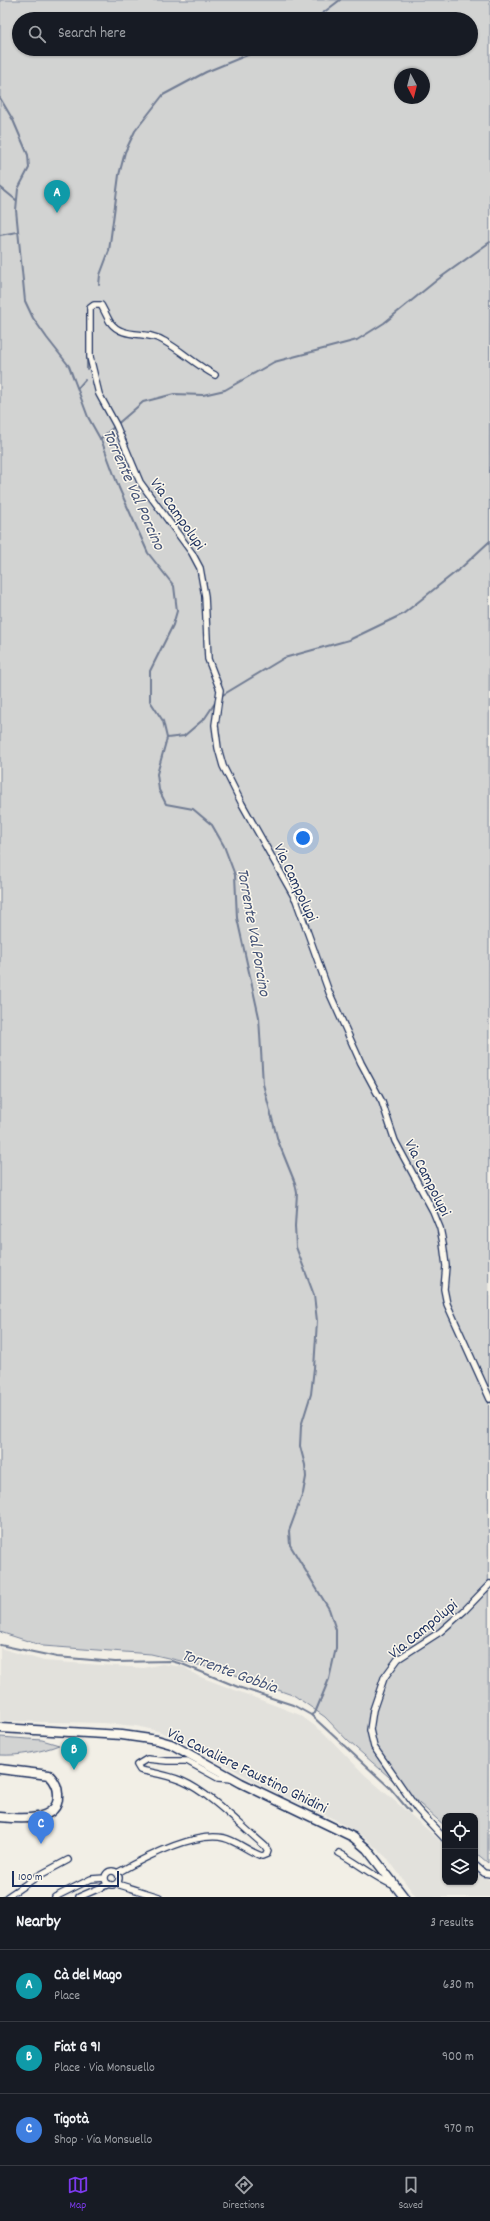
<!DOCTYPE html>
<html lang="en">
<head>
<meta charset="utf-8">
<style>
	:root { --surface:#171b24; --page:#20242c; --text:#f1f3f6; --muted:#9ea1a6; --line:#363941; --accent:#7c3aed }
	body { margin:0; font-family:Dekko,sans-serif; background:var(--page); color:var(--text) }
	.controls { position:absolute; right:12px; bottom:12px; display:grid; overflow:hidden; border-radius:8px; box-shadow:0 1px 3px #0004 }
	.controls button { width:36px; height:36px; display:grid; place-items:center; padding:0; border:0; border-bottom:1px solid var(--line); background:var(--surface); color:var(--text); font:20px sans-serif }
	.compass { position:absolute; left:394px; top:68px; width:36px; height:36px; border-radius:50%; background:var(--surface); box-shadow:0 1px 3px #0004; rotate:173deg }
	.scale { position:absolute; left:12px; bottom:10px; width:107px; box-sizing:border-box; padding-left:4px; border:2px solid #1b2f5e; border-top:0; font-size:11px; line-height:14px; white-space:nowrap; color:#1b2f5e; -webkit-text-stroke:3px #fbf7ec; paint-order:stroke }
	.you { position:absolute; left:303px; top:838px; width:14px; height:14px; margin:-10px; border:3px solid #fff; border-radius:50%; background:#1a73e8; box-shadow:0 0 0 6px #1a73e833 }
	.badge { display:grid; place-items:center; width:26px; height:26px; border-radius:50%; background:var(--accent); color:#fff; font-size:13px; font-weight:700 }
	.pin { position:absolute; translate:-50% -33px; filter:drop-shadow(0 1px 2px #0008) }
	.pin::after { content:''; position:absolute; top:21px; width:14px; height:12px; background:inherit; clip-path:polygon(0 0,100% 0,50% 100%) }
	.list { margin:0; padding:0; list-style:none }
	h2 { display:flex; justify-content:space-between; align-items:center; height:52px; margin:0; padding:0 16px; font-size:17px }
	h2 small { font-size:13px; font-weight:400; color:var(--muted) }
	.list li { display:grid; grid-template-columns:26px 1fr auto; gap:12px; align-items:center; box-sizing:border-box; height:72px; padding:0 16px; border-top:1px solid var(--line) }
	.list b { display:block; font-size:15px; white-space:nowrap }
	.list p { margin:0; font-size:13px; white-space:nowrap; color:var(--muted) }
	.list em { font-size:13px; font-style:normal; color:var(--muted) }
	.icon { flex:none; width:22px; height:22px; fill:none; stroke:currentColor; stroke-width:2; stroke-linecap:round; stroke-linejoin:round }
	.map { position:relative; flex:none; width:490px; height:1897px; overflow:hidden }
	.search { position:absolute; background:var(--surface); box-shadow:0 1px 3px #0004; left:12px; right:12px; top:12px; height:44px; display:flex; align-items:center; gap:10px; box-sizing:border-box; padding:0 14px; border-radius:22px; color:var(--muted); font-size:15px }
	.sheet { height:268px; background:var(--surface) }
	nav { display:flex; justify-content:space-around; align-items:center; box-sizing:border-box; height:56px; border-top:1px solid var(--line); background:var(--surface); font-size:11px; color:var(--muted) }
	nav a { display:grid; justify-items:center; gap:2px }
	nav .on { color:var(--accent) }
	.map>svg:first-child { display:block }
	.built { fill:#e2e1dc }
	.green { fill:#d2d3d2; stroke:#768198; fill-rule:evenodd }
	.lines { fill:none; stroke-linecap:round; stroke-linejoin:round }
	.stream { stroke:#707b93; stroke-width:2 }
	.minor-casing { stroke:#1b2f5e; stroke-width:8 }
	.secondary-casing { stroke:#1b2f5e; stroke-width:11 }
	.minor { stroke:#fbf7ec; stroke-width:5.5 }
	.secondary { stroke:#fbf7ec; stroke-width:8 }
	.labels { text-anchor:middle; stroke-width:3; stroke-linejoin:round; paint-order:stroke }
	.street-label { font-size:16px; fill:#1b2f5e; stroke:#fbf7ec }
	.water-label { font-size:17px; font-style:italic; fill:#465579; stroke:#fbf7ec }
</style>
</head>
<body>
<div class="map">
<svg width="490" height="1897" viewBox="0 0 490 1897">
	<rect width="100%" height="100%" fill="#f2efe6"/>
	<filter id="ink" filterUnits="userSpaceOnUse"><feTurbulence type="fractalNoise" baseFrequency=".025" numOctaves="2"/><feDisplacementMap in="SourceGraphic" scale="8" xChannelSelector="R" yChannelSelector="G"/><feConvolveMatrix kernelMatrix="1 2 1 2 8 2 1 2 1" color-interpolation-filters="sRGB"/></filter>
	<g filter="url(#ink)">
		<!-- built -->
		<path class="built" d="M 0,1648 L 44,1661 L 144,1668 L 162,1664 L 184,1667 L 198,1676 L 300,1715 L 323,1732 L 365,1775 L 445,1845 L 445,1882 L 475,1882 L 475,1872 L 490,1880 L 490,1897 L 416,1897 L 388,1859 L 365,1838 L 334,1819 L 255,1782 L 187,1742 L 158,1731 L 136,1726 L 103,1723 L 0,1721 Z"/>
		<!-- green -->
		<path class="green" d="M 0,0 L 490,0 L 488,1863 L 475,1852 L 475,1816 L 445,1816 L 445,1826 L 348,1741 L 325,1717 L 295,1696 L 224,1671 L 151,1654 L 43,1646 L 0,1632 ZM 19,19 L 471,19 L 471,49 L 19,49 ZM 400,74 L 424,74 L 424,98 L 400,98 Z
			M 0,1737 L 42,1740 L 59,1745 C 41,1752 19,1756 0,1755 Z"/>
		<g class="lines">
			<!-- stream -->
			<path class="stream" d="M 315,19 L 340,0
				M 0,98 L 13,120 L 28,155 L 29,168 L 18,189 L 16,210 L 25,301 L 33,318 L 47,338 L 69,366 L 88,417 L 102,442 L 119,488 L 148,553 L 174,586 L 177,611 L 173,625 L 150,671 L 150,701 L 163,721 L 167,738 L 157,774 L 159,790 L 166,804 L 193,809 L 212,825 L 224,846 L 235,875 L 237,918 L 259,1017 L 263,1084 L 278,1141 L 295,1183 L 297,1193 L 295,1226 L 296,1247 L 314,1295 L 317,1321 L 314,1368 L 311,1394 L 301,1426 L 300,1446 L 305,1465 L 306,1477 L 303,1493 L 289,1531 L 290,1545 L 329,1609 L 336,1630 L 336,1648 L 329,1679 L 315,1713 L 311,1715
				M 0,187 L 16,200
				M 0,235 L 17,232
				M 99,285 L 100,275 L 109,251 L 119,175 L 125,152 L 135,131 L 163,95 L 206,72 L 262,49
				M 87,369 L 87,308
				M 78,388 L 85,380
				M 100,439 L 143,402 L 174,394 L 203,395 L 225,390 L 274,362 L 357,340 L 384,323 L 437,280 L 490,242
				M 221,696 L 284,658 L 349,640 L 403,614 L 462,567 L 490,541
				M 167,738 L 184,736 L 205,718 L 217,700
				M 0,1645 L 57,1657 L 115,1662 L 171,1661 L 182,1664 L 238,1687 L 293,1705 L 311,1715 L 390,1788 L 410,1812"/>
			<!-- minor casing -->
			<g class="minor-casing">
				<path id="minor" d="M 215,375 C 196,365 182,351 164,341 C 147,330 123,340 110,322 C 107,317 104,310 101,305 L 94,305 L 90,308 L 90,357 L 99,394 L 116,425 L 140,482 L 192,553 L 200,568 L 205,596 L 208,659 L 220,690 L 215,725 L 218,748 L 223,766 L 242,804 L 296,900 L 329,992 L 361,1063 L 382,1102 L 395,1141 L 433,1211 L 440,1228 L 443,1243 L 446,1266 L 444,1289 L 447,1304 L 490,1399
					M 445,1839 L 417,1809 L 374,1747 L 370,1730 L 373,1710 L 384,1678 L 398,1659 L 440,1632 L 464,1611 L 490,1584
					M 339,1853 C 358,1863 375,1878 395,1886
					M 475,1865 L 484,1873 L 490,1874
					M105 1878a7 7 0 1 1 14 0a7 7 0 1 1-14 0Z
					M 117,1873 C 142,1859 195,1831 224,1838 C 237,1841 249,1852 262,1856 L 267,1854 L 268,1851 L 265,1846 C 241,1826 210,1793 182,1781 C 168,1775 154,1773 140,1770 L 137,1765 L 147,1759 L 167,1761 L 187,1761 L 218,1778 L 233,1779
					M 117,1884 L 159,1897
					M 7,1897 L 38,1876 L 68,1860
					M 55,1897 L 91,1879 L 105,1878
					M 79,1897 L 109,1884"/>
			</g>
			<!-- secondary casing -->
			<g class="secondary-casing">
				<path id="secondary" d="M 0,1728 L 122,1735 L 157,1740 L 171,1744 L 241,1783 L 353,1837 L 367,1849 L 404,1897
					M 0,1769 L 49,1775 C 54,1780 58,1787 58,1794 C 60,1823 19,1819 0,1817"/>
			</g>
			<!-- minor -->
			<use href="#minor" class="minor"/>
			<!-- secondary -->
			<use href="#secondary" class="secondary"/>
		</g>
	</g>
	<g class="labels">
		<!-- street labels -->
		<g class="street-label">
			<text transform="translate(179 513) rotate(55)" y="6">Via Campolupi</text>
			<text transform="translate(297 882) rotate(65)" y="6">Via Campolupi</text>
			<text transform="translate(429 1177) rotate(63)" y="6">Via Campolupi</text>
			<text transform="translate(422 1628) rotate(-39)" y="6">Via Campolupi</text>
			<text transform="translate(248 1769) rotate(26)" y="6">Via Cavaliere Faustino Ghidini</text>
		</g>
		<!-- water labels -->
		<g class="water-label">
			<text transform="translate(135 489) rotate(66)" y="6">Torrente Val Porcino</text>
			<text transform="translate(255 932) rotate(80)" y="6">Torrente Val Porcino</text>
			<text transform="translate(230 1670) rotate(20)" y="6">Torrente Gobbia</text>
		</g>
	</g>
</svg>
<div class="controls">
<button><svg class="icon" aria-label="locate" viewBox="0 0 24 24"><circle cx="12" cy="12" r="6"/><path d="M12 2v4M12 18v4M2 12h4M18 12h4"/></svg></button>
<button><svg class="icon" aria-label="layers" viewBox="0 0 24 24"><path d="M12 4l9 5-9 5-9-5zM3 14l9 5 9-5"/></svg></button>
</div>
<svg class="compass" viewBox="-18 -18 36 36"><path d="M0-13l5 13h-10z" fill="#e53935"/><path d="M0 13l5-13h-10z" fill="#9ea1a6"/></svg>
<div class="scale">100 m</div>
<div class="you"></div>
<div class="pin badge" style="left:57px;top:213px;background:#0f9aa8">A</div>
<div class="pin badge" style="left:74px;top:1770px;background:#0f9aa8">B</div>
<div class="pin badge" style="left:41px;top:1844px;background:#3f7fe0">C</div>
<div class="search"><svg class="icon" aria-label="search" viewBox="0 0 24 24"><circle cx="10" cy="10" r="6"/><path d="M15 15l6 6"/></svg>Search here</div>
</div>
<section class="sheet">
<h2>Nearby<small>3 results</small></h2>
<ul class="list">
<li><span class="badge" style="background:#0f9aa8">A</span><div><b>Cà del Mago</b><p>Place</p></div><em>630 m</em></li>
<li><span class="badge" style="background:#0f9aa8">B</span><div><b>Fiat G 91</b><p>Place · Via Monsuello</p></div><em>900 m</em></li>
<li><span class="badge" style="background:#3f7fe0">C</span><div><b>Tigotà</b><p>Shop · Via Monsuello</p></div><em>970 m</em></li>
</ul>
</section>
<nav>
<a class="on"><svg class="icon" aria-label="map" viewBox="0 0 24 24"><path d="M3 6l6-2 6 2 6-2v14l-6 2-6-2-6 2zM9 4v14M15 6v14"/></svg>Map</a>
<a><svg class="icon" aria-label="directions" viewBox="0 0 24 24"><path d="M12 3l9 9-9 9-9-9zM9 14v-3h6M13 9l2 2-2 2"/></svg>Directions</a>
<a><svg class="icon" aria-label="saved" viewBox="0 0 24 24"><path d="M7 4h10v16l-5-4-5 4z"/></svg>Saved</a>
</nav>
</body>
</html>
